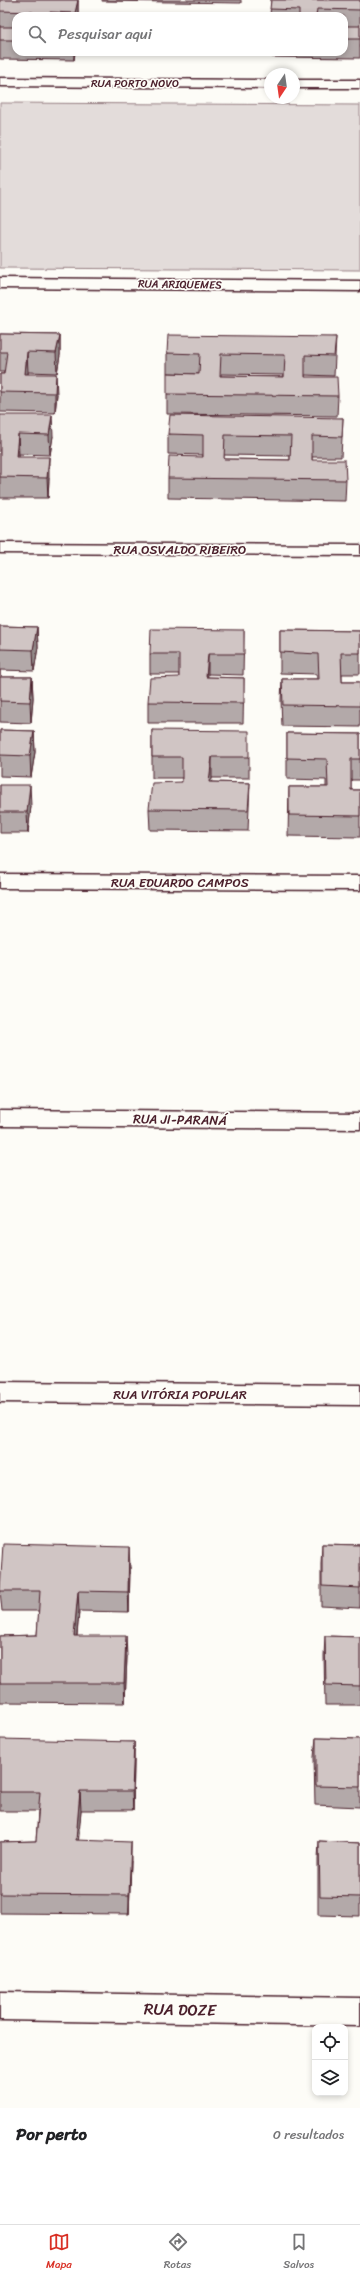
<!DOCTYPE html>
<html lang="pt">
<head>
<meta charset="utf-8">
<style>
	:root { --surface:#fff; --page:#f2f2f2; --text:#202124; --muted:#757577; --line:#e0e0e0; --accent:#d93025 }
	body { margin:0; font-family:Sriracha,sans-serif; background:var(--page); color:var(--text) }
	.controls { position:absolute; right:12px; bottom:12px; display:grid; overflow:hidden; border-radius:8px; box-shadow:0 2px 6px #0003 }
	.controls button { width:36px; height:36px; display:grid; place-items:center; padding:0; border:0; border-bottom:1px solid var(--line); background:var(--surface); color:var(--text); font:20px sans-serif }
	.compass { position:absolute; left:264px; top:68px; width:36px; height:36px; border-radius:50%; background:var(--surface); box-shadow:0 2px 6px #0003; rotate:193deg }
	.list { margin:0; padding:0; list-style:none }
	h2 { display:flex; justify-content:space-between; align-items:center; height:52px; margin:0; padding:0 16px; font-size:17px }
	h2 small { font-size:13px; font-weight:400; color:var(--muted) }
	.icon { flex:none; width:22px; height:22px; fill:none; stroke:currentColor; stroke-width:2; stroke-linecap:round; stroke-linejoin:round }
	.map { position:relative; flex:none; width:360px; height:2108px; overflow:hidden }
	.search { position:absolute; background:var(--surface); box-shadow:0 2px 6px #0003; left:12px; right:12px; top:12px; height:44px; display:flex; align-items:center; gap:10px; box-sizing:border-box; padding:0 14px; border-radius:12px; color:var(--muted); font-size:15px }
	.sheet { height:116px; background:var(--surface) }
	nav { display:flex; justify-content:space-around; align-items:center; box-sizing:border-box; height:56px; border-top:1px solid var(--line); background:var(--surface); font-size:11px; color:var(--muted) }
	nav a { display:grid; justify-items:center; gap:2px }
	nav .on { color:var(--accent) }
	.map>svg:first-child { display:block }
	.green { fill:#e3dcda; stroke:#967e82 }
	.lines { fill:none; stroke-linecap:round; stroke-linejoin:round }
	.minor-casing { stroke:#4a1f2b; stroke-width:3 }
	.minor { fill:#fdfcf7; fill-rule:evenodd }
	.wall { fill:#b3a9a9; stroke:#4a1f2b; fill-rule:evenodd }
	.shaded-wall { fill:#928a89; stroke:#4a1f2b }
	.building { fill:#d0c5c4; stroke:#4a1f2b; fill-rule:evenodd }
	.labels { text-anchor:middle; stroke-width:3.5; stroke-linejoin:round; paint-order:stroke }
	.far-street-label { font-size:11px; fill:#4a1f2b; stroke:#fdfcf7 }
	.street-label { font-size:13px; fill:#4a1f2b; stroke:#fdfcf7 }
	.near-street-label { font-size:16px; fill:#4a1f2b; stroke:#fdfcf7 }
</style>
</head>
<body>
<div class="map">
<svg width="360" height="2108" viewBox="0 0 360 2108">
	<rect width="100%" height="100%" fill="#fdfcf7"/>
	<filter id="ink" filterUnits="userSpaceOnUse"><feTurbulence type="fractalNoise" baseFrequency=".025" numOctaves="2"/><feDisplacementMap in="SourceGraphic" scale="8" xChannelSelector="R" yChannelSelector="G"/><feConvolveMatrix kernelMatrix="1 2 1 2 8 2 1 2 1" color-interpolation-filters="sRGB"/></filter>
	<g filter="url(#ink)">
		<!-- green -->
		<path class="green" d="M 0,103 L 360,105 L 360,270 L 0,268 Z"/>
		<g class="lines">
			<!-- minor casing -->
			<g class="minor-casing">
				<path id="minor" d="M 0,78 L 270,80 L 270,88 L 0,86 Z
					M 294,80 L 360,80 L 360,88 L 294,88 Z
					M 0,278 L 360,281 L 360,291 L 0,288 Z
					M 0,543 L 360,545 L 360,555 L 0,553 Z
					M 0,874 L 360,876 L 360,890 L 0,888 Z
					M 0,1110 L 360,1113 L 360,1129 L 0,1126 Z
					M 0,1382 L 360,1385 L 360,1405 L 0,1402 Z
					M 0,1992 L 360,1998 L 360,2026 L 0,2020 Z"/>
			</g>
			<!-- minor -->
			<use href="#minor" class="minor"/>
		</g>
		<!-- wall -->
		<path class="wall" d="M 0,0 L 78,0 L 78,16 L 16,16 L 16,52 L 75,52 L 74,60 L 0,59 Z
			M 102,0 L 241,0 L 241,3 L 102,1 Z
			M 271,0 L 360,0 L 360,58 L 272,57 L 271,52 L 344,52 L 344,16 L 270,16 Z
			M 0,334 L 60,335 L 60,355 L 57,373 L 28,372 L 28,374 L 57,394 L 55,413 L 0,412 L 0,374 L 4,374 L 4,372 L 0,372 Z
			M 336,337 L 334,376 L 305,375 L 305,377 L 338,396 L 337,416 L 167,414 L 167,394 L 199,374 L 167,373 L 167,353 ZM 221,374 L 284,375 L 284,377 L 221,376 Z
			M 0,415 L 53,436 L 50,455 L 19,454 L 19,457 L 49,478 L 48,498 L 0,498 Z
			M 343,418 L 341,457 L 312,457 L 312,460 L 346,480 L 345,501 L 168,498 L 168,478 L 203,457 L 203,455 L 168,454 L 168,434 ZM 224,455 L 290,456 L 290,460 L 224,459 Z
			M 0,626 L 37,627 L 38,647 L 34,671 L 0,670 L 0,676 Z
			M 244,630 L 243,675 L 208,674 L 207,677 L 244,678 L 243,723 L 148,723 L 148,702 L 179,677 L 179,674 L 150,674 L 150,654 Z
			M 280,630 L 360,631 L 360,674 L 342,674 L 342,682 L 360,682 L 360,727 L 282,726 L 281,700 L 282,679 L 317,679 L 317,674 L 280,673 Z
			M 0,677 L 32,677 L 33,698 L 31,723 L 0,722 Z
			M 0,730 L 34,731 L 35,752 L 31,777 L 0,776 Z
			M 152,730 L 249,757 L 249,778 L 212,778 L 211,782 L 250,783 L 248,831 L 150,830 L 149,809 L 182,782 L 182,778 L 152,778 Z
			M 287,733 L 360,734 L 360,780 L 351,780 L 351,790 L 360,790 L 360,837 L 288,836 L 289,787 L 326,787 L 326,780 L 287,779 Z
			M 0,785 L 31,806 L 28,833 L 0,833 Z
			M 322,1544 L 360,1545 L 360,1608 L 321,1606 L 321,1564 Z
			M 130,1567 L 129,1612 L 79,1611 L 77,1636 L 127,1656 L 125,1703 L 0,1702 L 0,1636 L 37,1635 L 39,1611 L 2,1611 L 0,1591 Z
			M 325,1636 L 360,1637 L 360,1705 L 325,1705 L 324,1656 Z
			M 316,1738 L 360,1739 L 360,1807 L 315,1805 L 314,1757 Z
			M 134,1742 L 134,1761 L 133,1810 L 81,1810 L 78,1841 L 131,1861 L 129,1914 L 0,1913 L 0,1842 L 36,1841 L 38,1811 L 0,1811 L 0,1747 Z
			M 319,1841 L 360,1843 L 360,1916 L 318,1915 L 318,1860 Z"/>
		<!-- shaded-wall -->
		<path class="shaded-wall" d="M 78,0 L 78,16 L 75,16 L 75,13 Z
			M 74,52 L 75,52 L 74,60 Z
			M 60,335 L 60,355 L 57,373 L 56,353 Z
			M 27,352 L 28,372 L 26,394 L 25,374 Z
			M 56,374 L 57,394 L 55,413 L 55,393 Z
			M 52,415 L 53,436 L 50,455 L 49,435 Z
			M 18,434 L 19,454 L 17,477 L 16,457 Z
			M 49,457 L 49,478 L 48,498 L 47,478 Z
			M 37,627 L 38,647 L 34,671 L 33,650 Z
			M 208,654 L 208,674 L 206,698 L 206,677 Z
			M 32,677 L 33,698 L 31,723 L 30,702 Z
			M 34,731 L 35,752 L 31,777 L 30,756 Z
			M 212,757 L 212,778 L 209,803 L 209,782 Z
			M 30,785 L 31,806 L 28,833 L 27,812 Z
			M 129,1547 L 130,1567 L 129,1612 L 128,1592 Z
			M 78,1591 L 79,1611 L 75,1655 L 74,1636 Z
			M 126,1636 L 127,1656 L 125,1703 L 124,1683 Z
			M 134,1742 L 134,1761 L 133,1810 L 132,1791 Z
			M 80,1791 L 81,1810 L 77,1859 L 76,1840 Z
			M 131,1842 L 131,1861 L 129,1914 L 129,1895 Z"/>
		<!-- building -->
		<path class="building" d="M 0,0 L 78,0 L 75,13 L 50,12 L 50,16 L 33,16 L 33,12 L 0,11 Z
			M 271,0 L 360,0 L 360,10 L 317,9 L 316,16 L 299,16 L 299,10 L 270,9 Z
			M 344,26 L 360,26 L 360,39 L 344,39 Z
			M 0,27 L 16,27 L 16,40 L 0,40 Z
			M 0,334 L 60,335 L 56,353 L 27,352 L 25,374 L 56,374 L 55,393 L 0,392 L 0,374 L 4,374 L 7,352 L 0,352 Z
			M 168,335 L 336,337 L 334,356 L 305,355 L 305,377 L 337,377 L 338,396 L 167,394 L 167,373 L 199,374 L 200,354 L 167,353 ZM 221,354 L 285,355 L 284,377 L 220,376 Z
			M 0,415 L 52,415 L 49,435 L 18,434 L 16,457 L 49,457 L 47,478 L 0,477 Z
			M 170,415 L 343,418 L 342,437 L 312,436 L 312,460 L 345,460 L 346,480 L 168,478 L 169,456 L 203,457 L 203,435 L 168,434 ZM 225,435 L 291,436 L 290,460 L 224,459 Z
			M 0,626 L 37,627 L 33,650 L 0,649 Z
			M 151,629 L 244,630 L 244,654 L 208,654 L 206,677 L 244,678 L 244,703 L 148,702 L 150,678 L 179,677 L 179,654 L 150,654 Z
			M 280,630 L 360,631 L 360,653 L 341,653 L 342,682 L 360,682 L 360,706 L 283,705 L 282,679 L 319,679 L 318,654 L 280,652 Z
			M 0,677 L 32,677 L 30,702 L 0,701 Z
			M 0,730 L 34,731 L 30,756 L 0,755 Z
			M 152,730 L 249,731 L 249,757 L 212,757 L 209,782 L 250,783 L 248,810 L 149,809 L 152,783 L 182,782 L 182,757 L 152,757 Z
			M 287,733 L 360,734 L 360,759 L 351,759 L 351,790 L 360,790 L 360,816 L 289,815 L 289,787 L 328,787 L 327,759 L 287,758 Z
			M 0,785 L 30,785 L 27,812 L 0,812 Z
			M 3,1544 L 129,1547 L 128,1592 L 78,1591 L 74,1636 L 126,1636 L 124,1683 L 0,1683 L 0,1636 L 37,1635 L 40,1591 L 0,1591 Z
			M 322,1544 L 360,1545 L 360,1588 L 322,1586 Z
			M 325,1636 L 360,1637 L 360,1686 L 326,1685 Z
			M 316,1738 L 360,1739 L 360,1787 L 316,1786 Z
			M 0,1739 L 134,1742 L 132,1791 L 80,1791 L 76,1840 L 131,1842 L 129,1895 L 0,1894 L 0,1842 L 36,1841 L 40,1792 L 0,1792 Z
			M 319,1841 L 360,1843 L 360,1897 L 320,1896 Z"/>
	</g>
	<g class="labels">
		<!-- far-street labels -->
		<g class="far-street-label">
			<text x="135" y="87">RUA PORTO NOVO</text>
			<text transform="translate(180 284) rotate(1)" y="4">RUA ARIQUEMES</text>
		</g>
		<!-- street labels -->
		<g class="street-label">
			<text x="180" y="554">RUA OSVALDO RIBEIRO</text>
			<text x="180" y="887">RUA EDUARDO CAMPOS</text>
			<text transform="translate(180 1119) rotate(1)" y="5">RUA JI-PARANÁ</text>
			<text x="180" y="1399">RUA VITÓRIA POPULAR</text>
		</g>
		<!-- near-street labels -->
		<g class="near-street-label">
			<text transform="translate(180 2009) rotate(1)" y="6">RUA DOZE</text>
		</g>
	</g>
</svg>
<div class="controls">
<button><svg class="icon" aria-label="locate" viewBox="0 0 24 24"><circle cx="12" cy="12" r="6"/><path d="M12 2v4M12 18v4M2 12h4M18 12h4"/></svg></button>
<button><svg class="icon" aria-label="layers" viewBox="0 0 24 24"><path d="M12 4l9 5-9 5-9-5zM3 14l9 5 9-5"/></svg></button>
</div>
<svg class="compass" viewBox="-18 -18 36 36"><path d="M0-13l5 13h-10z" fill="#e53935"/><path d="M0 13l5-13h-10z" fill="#757577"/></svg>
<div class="search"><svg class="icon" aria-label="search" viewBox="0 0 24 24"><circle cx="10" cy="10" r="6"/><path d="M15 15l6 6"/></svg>Pesquisar aqui</div>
</div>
<section class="sheet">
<h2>Por perto<small>0 resultados</small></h2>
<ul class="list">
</ul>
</section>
<nav>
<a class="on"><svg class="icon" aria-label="map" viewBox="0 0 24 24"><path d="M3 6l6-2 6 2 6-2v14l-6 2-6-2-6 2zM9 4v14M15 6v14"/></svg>Mapa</a>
<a><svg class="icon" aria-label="directions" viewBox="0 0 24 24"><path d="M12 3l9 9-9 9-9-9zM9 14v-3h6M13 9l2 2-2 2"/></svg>Rotas</a>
<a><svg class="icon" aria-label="saved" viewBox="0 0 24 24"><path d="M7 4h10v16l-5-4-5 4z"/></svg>Salvos</a>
</nav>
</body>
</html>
